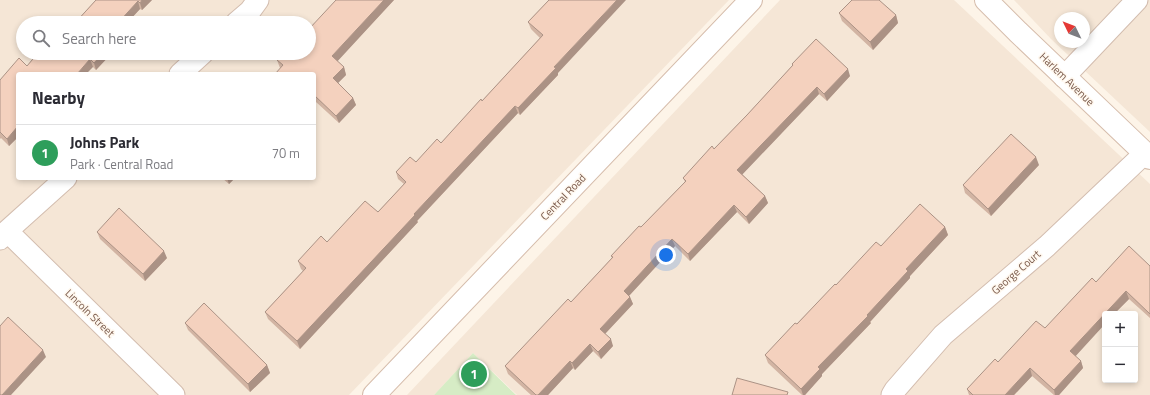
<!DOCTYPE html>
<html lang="en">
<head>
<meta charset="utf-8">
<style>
	:root { --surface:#fff; --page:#f2f2f3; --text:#2b2b33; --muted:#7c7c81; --line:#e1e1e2; --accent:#0f766e }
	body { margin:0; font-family:"Titillium Web",sans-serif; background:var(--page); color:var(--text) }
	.controls { position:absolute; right:12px; bottom:12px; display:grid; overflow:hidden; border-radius:4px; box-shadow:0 2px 6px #0003 }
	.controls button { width:36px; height:36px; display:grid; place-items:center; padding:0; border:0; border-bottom:1px solid var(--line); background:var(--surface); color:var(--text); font:20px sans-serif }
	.compass { position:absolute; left:1054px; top:12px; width:36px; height:36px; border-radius:50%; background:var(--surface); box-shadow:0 2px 6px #0003; rotate:313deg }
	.you { position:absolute; left:666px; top:255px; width:14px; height:14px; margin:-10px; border:3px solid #fff; border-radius:50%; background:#1a73e8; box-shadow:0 0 0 6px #1a73e833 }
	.badge { display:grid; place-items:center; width:26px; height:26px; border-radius:50%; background:var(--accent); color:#fff; font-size:13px; font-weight:700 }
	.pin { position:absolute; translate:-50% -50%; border:2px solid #fff; box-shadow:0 1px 4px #0006 }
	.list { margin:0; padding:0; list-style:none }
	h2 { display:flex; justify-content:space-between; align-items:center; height:52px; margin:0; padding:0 16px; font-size:17px }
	h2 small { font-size:13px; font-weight:400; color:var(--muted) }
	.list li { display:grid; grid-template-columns:26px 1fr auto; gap:12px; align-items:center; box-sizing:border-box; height:56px; padding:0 16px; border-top:1px solid var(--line) }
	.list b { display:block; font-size:15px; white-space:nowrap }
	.list p { margin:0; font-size:13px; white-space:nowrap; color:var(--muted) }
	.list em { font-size:13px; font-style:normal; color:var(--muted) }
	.icon { flex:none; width:22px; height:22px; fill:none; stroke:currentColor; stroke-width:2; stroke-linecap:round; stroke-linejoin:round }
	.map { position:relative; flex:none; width:1150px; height:395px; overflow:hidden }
	.search { position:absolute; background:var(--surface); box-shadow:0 2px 6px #0003; left:16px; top:16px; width:300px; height:44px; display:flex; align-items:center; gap:10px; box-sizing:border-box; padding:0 14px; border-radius:22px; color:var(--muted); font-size:15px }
	.panel { position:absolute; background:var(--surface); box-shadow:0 2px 6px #0003; left:16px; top:72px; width:300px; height:108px; border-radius:4px }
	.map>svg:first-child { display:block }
	.residential { fill:#f5e6d6; fill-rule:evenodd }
	.green { fill:#d6ecc5 }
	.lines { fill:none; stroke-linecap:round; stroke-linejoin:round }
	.street-casing { stroke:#d3bdaf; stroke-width:23 }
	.secondary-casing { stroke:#d6bdac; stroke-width:24 }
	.street { stroke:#fff; stroke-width:21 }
	.secondary { stroke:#fff; stroke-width:22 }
	.wall { fill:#d2b4a3 }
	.shaded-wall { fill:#ab9285 }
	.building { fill:#f4d1be; stroke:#ab9285 }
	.labels { text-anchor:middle; stroke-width:3; stroke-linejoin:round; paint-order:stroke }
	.street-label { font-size:11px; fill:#79594a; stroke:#fff8ef }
</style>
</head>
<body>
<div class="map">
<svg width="1150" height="395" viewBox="0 0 1150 395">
	<rect width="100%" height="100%" fill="#fdf4e8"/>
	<!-- residential -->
	<path class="residential" d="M 0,0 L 729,0 L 349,395 L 0,395 ZM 23,23 L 309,23 L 309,53 L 23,53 ZM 18,74 L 314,74 L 314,178 L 18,178 Z
		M 780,0 L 954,0 L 1150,184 L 1150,395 L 517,395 L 473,353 L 434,395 L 407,395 ZM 1105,314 L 1135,314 L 1135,380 L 1105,380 Z
		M 1014,0 L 1150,0 L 1150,132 L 1051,39 ZM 1060,18 L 1084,18 L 1084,42 L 1060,42 Z"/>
	<!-- green -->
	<path class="green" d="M 473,353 L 516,395 L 434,395 Z"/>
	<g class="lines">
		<!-- street casing -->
		<g class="street-casing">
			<path id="street" d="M 236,23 L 250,11 L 258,0
				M 180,74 L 203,53
				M 1064,77 L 1137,0
				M 7,231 L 174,395
				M 0,239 L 7,231 L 66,178
				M 892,395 L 895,390 L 943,335 L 1047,246 L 1145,153"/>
		</g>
		<!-- secondary casing -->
		<g class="secondary-casing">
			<path id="secondary" d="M 986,0 L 1018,32 L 1150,158
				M 374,395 L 751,0"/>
		</g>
		<!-- street -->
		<use href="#street" class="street"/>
		<!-- secondary -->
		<use href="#secondary" class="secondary"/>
	</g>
	<!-- wall -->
	<path class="wall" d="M 96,0 L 152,0 L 142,10 L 140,9 L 127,23 L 75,23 Z
		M 336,0 L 394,0 L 337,61 L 344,67 L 346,75 L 338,83 L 353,98 L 356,105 L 339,123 L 316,102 L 314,105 L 314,74 L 280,68 L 277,60 L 309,53 Z
		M 549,0 L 558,75 L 520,115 L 518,113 L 417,221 L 418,222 L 300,349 L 268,319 L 265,312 L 303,271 L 301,269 L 298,261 L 327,242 L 378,212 L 404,184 L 398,179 L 396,172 L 416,162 L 441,143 L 482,101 L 540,38 L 531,29 L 528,22 Z
		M 839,13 L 896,15 L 898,23 L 873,50 L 842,21 Z
		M 38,53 L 112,53 L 96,70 L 93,67 L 18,74 L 18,137 L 9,146 L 1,138 L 0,139 L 0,80 L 27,66 Z
		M 792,64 L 850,76 L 827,101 L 819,94 L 742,174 L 765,196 L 768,203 L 749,224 L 737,212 L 690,261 L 675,246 L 629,296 L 630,297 L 633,304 L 605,334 L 613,346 L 601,359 L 593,351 L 575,370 L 573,368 L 548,395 L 531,395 L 508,374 L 505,366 L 571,302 L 612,258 L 611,256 L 641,227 L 685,182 L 683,178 L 714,149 L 747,115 L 793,65 Z
		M 1039,165 L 991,216 L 965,193 L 963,185 Z
		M 222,178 L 235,178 L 229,184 Z
		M 945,227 L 948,235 L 910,276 L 910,278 L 870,322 L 871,323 L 822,374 L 822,376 L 805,395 L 802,395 L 768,363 L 765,355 L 836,285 L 881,246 Z
		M 97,232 L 167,258 L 145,281 L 100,239 Z
		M 1150,266 L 1150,318 L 1129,299 L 1114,314 L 1105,314 L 1075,356 L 1081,361 L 1083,368 L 1059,395 L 1054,395 L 1032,376 L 1014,395 L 969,395 L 967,389 L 998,362 L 1045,328 L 1096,282 Z
		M 185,323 L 267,365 L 270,373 L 250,392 L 188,330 Z"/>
	<!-- shaded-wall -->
	<path class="shaded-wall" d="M 142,0 L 152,0 L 142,10 L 140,3 Z
		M 384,0 L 394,0 L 335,64 L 332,56 Z
		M 617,0 L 626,0 L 558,73 L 558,75 L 520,115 L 518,108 L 554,67 Z
		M 138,1 L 140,9 L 127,23 L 118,23 Z
		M 896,15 L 898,23 L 873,50 L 870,42 Z
		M 103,53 L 112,53 L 96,70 L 94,63 Z
		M 90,59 L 93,67 L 86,74 L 77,74 Z
		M 344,67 L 346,75 L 335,86 L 333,78 Z
		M 848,69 L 850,76 L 827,101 L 824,94 Z
		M 817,87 L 819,94 L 740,177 L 737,170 Z
		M 314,96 L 316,102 L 314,105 Z
		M 353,98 L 356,105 L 339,123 L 336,116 Z
		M 515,106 L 518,113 L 417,221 L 418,222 L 300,349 L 297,341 L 414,214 Z
		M 18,126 L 18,137 L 9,146 L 7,139 Z
		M 1036,157 L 1039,165 L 991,216 L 988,209 Z
		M 227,178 L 235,178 L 229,184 Z
		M 765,196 L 768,203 L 749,224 L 746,217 Z
		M 734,205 L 737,212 L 690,261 L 688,254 Z
		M 945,227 L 948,235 L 910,276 L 910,278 L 870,322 L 871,323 L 822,374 L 822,376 L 805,395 L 803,395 L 801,389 L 818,367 L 867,315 L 906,269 Z
		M 672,239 L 675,246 L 627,298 L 624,291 Z
		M 164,251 L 167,258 L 145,281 L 143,274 Z
		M 1126,291 L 1129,299 L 1114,314 L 1105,314 L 1105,324 L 1073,359 L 1070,351 Z
		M 630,297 L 633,304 L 603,336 L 600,329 Z
		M 611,339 L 613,346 L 601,359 L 598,352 Z
		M 590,344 L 593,351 L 575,370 L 572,363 Z
		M 43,350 L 46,357 L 11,395 L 2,395 Z
		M 570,361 L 573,368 L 548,395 L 538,395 Z
		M 1081,361 L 1083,368 L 1059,395 L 1055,395 L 1054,390 Z
		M 267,365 L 270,373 L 250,392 L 248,384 Z
		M 1030,368 L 1032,376 L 1014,395 L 1005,395 Z"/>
	<!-- building -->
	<path class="building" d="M 96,0 L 142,0 L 140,3 L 138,1 L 118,23 L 75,23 Z
		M 336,0 L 384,0 L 332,56 L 344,67 L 333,78 L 353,98 L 336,116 L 314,95 L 314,74 L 275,74 L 283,65 L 277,60 L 283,53 L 309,53 L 309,29 Z
		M 549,0 L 617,0 L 554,67 L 556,68 L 518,108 L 515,106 L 414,214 L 415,215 L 297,341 L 265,312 L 306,268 L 298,261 L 321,236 L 327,242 L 365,201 L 378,212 L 406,182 L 396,172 L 410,157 L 416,162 L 437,139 L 441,143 L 481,99 L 482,101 L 543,35 L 528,22 Z
		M 852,0 L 879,0 L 896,15 L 870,42 L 839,13 Z
		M 816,39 L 848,69 L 824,94 L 817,87 L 737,170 L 765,196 L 746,217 L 734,205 L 688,254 L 672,239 L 624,291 L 630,297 L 600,329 L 611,339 L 598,352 L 590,344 L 572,363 L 570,361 L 538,395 L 536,395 L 505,366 L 568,299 L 571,302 L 613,257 L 611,256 L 639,226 L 641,227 L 686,181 L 683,178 L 712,146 L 714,149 L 747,115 L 793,65 L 792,64 Z
		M 38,53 L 103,53 L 94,63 L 90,59 L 77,74 L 18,74 L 18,126 L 7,139 L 0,132 L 0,80 L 19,58 L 27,66 Z
		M 1011,134 L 1036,157 L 988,209 L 963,185 Z
		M 920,204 L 945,227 L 906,269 L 908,271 L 867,315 L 868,316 L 818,367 L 820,369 L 801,389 L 765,355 L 795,323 L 797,324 L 835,284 L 836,285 L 876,242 L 881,246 Z
		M 119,208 L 164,251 L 143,274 L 97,232 Z
		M 1129,246 L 1150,266 L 1150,314 L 1126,291 L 1070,351 L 1081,361 L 1054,390 L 1030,368 L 1005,395 L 973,395 L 967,389 L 995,359 L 998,362 L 1036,321 L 1045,328 L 1092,278 L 1096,282 Z
		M 204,303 L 267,365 L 248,384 L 185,323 Z
		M 8,317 L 43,350 L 2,395 L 0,395 L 0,326 Z
		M 737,378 L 788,392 L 787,395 L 732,395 Z"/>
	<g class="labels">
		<!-- street labels -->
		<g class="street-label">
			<text transform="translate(1067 79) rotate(44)" y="4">Harlem Avenue</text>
			<text transform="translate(563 197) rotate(-46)" y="4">Central Road</text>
			<text transform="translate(1016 272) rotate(-41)" y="4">George Court</text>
			<text transform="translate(90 313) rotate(44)" y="4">Lincoln Street</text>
		</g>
	</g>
</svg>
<div class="controls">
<button>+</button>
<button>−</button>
</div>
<svg class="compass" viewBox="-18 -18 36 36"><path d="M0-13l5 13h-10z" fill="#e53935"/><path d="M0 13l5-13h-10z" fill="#7c7c81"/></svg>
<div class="you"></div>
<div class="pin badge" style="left:474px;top:374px;background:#2e9e5b">1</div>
<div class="search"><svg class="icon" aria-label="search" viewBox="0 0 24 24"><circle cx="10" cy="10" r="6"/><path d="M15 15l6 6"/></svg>Search here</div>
<section class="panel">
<h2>Nearby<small></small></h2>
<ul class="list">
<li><span class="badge" style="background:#2e9e5b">1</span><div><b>Johns Park</b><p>Park · Central Road</p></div><em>70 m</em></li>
</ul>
</section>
</div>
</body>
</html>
